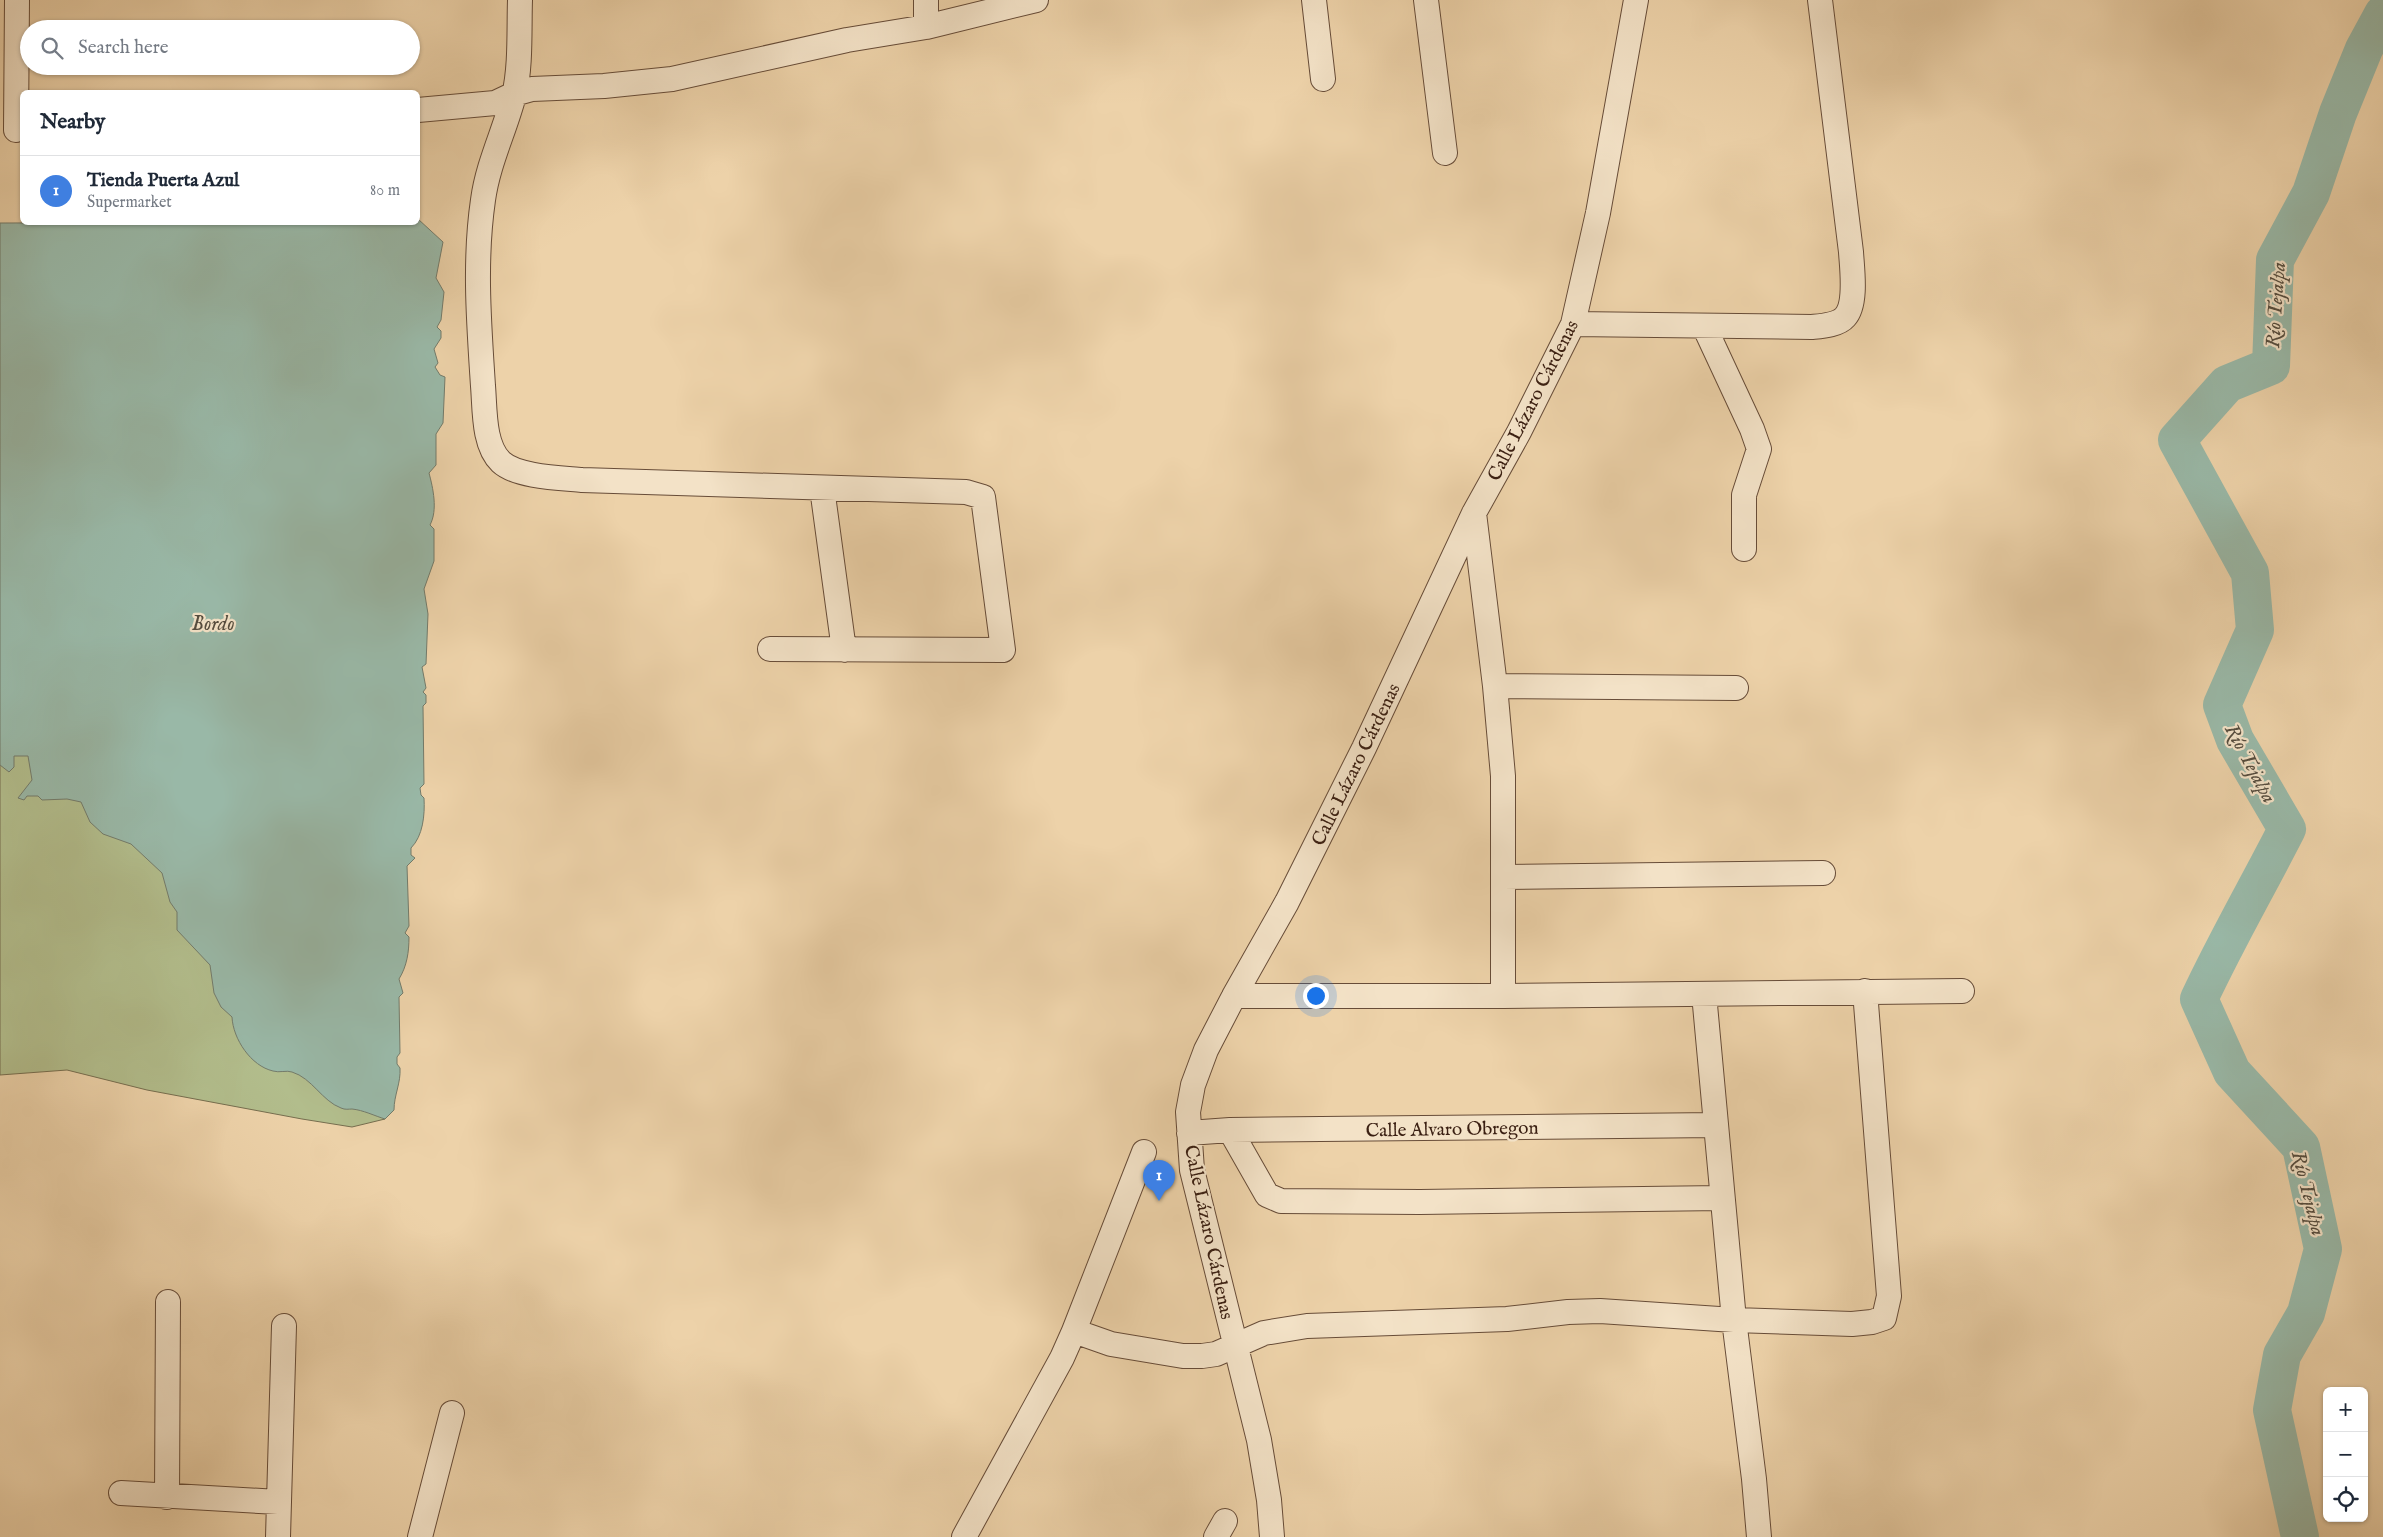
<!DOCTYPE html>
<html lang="en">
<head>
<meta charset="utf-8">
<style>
	:root { --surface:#fff; --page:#f2f2f3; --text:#1f2937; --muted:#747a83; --line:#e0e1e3; --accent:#d93025 }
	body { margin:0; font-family:"IM FELL English",serif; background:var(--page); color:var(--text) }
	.controls { position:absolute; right:15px; bottom:15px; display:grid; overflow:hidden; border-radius:8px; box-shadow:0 1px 4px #0004 }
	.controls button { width:45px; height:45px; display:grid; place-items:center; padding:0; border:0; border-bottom:1px solid var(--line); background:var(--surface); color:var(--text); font:25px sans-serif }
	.you { position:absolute; left:1315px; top:995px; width:18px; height:18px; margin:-12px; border:4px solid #fff; border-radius:50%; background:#1a73e8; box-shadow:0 0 0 8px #1a73e833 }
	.badge { display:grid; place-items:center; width:32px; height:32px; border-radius:50%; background:var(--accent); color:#fff; font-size:16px; font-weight:700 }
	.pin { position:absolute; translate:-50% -41px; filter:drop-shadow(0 1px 2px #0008) }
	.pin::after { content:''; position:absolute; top:26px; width:18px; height:15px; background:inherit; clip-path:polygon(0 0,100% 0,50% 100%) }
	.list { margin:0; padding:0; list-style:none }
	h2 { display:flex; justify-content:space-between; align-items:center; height:65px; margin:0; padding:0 20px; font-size:21px }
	h2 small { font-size:16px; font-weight:400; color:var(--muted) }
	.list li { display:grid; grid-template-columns:32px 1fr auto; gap:15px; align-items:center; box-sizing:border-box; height:70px; padding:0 20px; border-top:1px solid var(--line) }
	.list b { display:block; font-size:19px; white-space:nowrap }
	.list p { margin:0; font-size:16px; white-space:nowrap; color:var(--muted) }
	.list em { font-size:16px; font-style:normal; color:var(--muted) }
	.icon { flex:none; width:28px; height:28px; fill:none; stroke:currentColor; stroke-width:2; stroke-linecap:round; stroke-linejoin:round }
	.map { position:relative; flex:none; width:2383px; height:1537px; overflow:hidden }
	.search { position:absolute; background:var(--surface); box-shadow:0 1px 4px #0004; left:20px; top:20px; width:400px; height:55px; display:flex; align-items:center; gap:12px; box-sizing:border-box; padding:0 18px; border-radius:28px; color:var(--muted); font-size:19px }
	.panel { position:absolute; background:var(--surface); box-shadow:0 1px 4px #0004; left:20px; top:90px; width:400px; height:135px; border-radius:8px }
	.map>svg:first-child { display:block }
	.green { fill:#b2bd8c; stroke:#766e4f }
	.water { fill:#99b8a7; stroke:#737b6b }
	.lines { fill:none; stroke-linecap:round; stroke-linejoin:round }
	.river { stroke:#99b8a7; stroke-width:38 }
	.minor-casing { stroke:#674c38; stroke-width:26 }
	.minor { stroke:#f3e2c7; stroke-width:24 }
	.labels { text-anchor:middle; stroke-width:4.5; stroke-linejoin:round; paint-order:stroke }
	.street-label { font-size:19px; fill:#3a1f12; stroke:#f3e2c7 }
	.water-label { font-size:20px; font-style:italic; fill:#564d3f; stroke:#f3e2c7 }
</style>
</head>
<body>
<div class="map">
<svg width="2383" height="1537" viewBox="0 0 2383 1537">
	<rect width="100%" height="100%" fill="#edd2a9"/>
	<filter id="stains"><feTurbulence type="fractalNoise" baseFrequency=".004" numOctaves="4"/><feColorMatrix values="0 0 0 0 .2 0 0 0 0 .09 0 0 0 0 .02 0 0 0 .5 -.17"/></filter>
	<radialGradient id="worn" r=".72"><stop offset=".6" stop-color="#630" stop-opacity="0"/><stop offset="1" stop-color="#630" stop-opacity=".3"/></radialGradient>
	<!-- green -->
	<path class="green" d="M 0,715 L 116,818 L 323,1062 L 385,1119 L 352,1127 L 302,1119 L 147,1090 L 67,1070 L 0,1075 Z"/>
	<!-- water -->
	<path class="water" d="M 418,219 L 443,242 L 436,278 L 444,292 L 441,320 L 437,327 L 441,331 L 441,338 L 434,349 L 438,363 L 435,367 L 440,375 L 445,377 L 443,423 L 436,434 L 436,465 L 429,473 C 433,488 438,510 430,525 L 434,529 L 434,561 L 424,589 L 428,614 L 426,664 L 422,667 L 426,688 L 423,692 L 426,695 L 426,703 L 423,706 L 424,784 L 420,788 L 421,795 L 424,798 C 425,815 423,836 411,848 L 411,855 L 415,858 L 407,866 L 409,926 L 405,933 L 409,937 C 409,952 407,966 399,979 L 403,993 L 399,997 L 400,1053 L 397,1057 L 397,1064 L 400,1068 C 401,1083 394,1095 394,1110 L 385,1119 C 375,1116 363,1110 352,1109 C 349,1109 345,1110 341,1108 C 322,1101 312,1078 292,1072 C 287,1070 279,1073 273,1071 C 251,1066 233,1039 232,1017 L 221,1007 L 214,993 L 210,965 L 177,930 L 177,912 L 170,902 L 162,873 L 131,844 L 103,834 L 90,822 L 81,802 L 67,799 L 42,800 L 38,796 L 27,796 L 24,800 L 18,798 L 32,780 L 28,756 L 14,756 L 14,767 L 9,772 L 0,765 L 0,223 L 418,222 Z"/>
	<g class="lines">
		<!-- river -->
		<path class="river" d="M 2300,1537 L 2272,1410 L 2282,1355 L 2306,1313 L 2323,1249 L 2301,1147 L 2232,1072 L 2199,999 C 2226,941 2258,886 2287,829 L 2235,740 L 2222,705 L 2255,630 L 2250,573 L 2177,440 L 2227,384 L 2271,366 L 2275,260 L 2311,193 L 2338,113 L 2364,49 L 2383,14"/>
		<!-- minor casing -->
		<g class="minor-casing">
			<path id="minor" d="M 520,0 C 519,29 521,67 514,95 C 505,130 488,163 483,200 C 474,262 479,324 483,386 C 485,409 483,445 501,462 C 517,477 561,478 582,480 L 966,492 L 983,497 L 1003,650 L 770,649
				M 926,0 L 926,27
				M 1314,0 L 1323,79
				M 1426,0 L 1445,153
				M 418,110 L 495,103 L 514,94 L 532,89 L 604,86 L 672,79 L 847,40 L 926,27 L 1036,0
				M 16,130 L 17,0
				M 1573,324 L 1812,327 C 1822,326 1838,325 1845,317 C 1857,304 1852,269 1851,252 L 1820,0
				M 1704,326 L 1752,429 L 1759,449 L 1744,495 L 1744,549
				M 822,488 L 844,650
				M 1474,513 L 1495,686 L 1503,776 L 1503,996
				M 1495,686 L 1736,688
				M 1504,877 L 1823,873
				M 1704,994 L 1734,1320 L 1754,1479 L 1759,1537
				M 1234,996 L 1503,996 L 1962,991
				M 1230,1130 L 1267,1195 L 1281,1201 L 1420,1202 L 1722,1198
				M 1189,1133 L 1230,1130 L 1716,1125
				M 1074,1331 L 1144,1152
				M 121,1493 L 278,1502
				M 167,1497 L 168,1302
				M 278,1537 L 284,1326
				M 420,1537 L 452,1413
				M 964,1537 L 1062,1358 L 1074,1331 L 1111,1344 L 1183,1356 L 1202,1356 L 1216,1354 L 1264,1333 L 1307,1326 L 1507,1319 L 1568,1312 L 1600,1311 L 1734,1320 L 1852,1324 L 1872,1322 L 1884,1318 L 1889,1296 L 1865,991
				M 1216,1537 L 1225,1521
				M 1272,1537 L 1269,1500 L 1259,1440 L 1192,1170 L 1188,1112 L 1193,1085 L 1206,1050 L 1234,996 L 1287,902 L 1364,748 L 1474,513 L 1519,432 L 1573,324 L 1598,213 L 1636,0"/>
		</g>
		<!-- minor -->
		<use href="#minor" class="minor"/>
	</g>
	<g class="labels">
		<!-- street labels -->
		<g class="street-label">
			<text transform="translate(1532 400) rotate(-63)" y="7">Calle Lázaro Cárdenas</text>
			<text transform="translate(1355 764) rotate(-64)" y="7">Calle Lázaro Cárdenas</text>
			<text transform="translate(1452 1128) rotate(-1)" y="7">Calle Alvaro Obregon</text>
			<text transform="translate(1210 1232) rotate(78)" y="7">Calle Lázaro Cárdenas</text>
		</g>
		<!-- water labels -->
		<g class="water-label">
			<text transform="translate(2275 305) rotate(-86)" y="7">Río Tejalpa</text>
			<text x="213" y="630">Bordo</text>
			<text transform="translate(2251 763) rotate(62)" y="7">Río Tejalpa</text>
			<text transform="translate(2309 1193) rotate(76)" y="7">Río Tejalpa</text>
		</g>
	</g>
	<rect width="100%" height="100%" filter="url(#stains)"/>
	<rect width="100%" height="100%" fill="url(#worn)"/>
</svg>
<div class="controls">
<button>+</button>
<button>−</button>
<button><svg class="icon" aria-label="locate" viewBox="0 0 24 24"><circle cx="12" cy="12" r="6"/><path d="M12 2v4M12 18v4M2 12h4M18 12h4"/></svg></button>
</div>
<div class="you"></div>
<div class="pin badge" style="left:1159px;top:1201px;background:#3f7fe0">1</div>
<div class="search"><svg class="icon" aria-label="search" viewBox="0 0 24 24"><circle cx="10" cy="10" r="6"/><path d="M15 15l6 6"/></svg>Search here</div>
<section class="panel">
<h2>Nearby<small></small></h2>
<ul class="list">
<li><span class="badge" style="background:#3f7fe0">1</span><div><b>Tienda Puerta Azul</b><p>Supermarket</p></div><em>80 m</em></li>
</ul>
</section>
</div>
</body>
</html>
